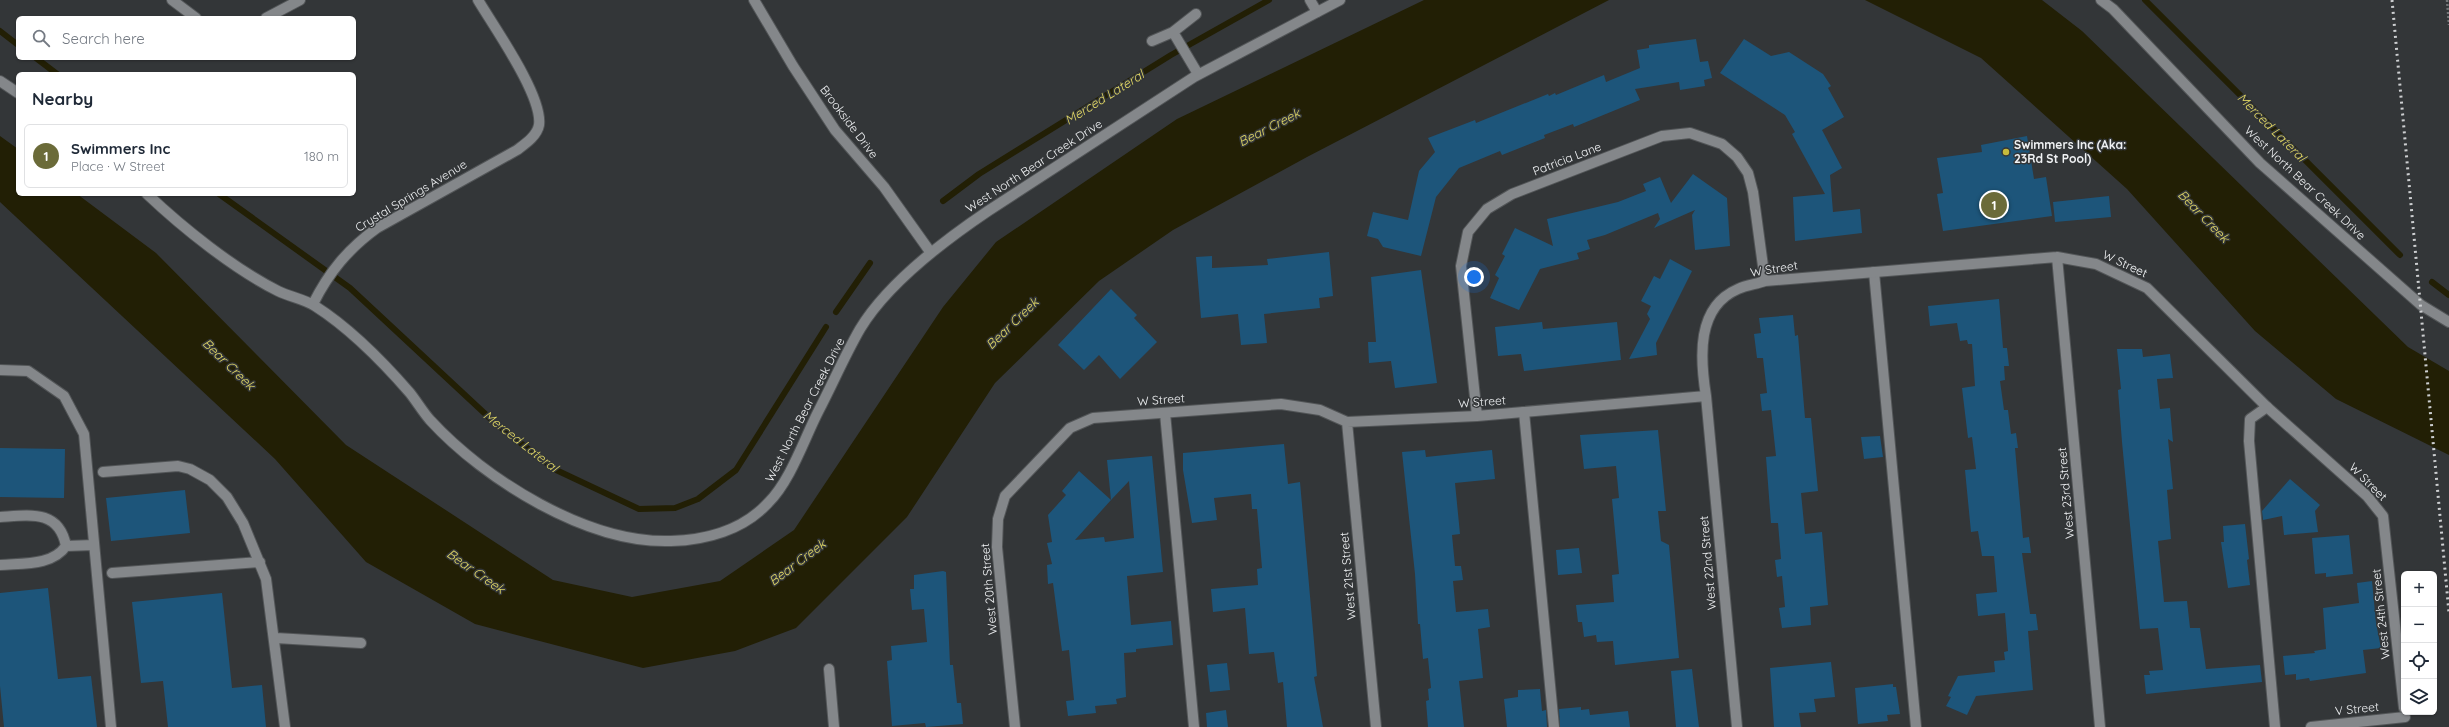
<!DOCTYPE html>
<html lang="en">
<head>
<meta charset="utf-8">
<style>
	:root { --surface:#fff; --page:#f6f6f7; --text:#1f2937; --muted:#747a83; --line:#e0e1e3; --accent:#6b6b39 }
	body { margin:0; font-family:Quicksand,sans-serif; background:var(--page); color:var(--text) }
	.controls { position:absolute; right:12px; bottom:12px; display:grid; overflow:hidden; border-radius:6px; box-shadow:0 1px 3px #0004 }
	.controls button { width:36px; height:36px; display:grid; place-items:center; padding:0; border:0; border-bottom:1px solid var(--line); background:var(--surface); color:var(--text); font:20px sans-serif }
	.you { position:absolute; left:1474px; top:277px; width:14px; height:14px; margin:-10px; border:3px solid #fff; border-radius:50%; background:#1a73e8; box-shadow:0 0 0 6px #1a73e833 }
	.badge { display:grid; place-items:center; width:26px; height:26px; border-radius:50%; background:var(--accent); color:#fff; font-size:13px; font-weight:700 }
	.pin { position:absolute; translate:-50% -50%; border:2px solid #fff; box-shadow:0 1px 4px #0006 }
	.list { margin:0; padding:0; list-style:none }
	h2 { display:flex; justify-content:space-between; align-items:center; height:52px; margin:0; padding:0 16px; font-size:17px }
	h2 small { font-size:13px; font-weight:400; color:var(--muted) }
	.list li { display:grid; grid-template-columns:26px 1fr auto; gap:12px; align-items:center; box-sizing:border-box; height:64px; margin:0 8px 8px; padding:0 8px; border:1px solid var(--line); border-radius:6px }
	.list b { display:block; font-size:15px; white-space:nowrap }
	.list p { margin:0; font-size:13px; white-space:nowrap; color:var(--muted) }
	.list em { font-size:13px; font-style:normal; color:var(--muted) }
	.icon { flex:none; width:22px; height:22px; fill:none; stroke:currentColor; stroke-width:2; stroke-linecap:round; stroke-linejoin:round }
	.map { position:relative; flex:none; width:2449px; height:727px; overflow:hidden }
	.search { position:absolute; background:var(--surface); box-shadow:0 1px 3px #0004; left:16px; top:16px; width:340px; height:44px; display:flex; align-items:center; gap:10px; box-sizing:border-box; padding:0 14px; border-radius:6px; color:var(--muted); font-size:15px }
	.panel { position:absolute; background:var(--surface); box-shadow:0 1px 3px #0004; left:16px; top:72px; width:340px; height:124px; border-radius:6px }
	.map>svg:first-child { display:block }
	.water { fill:#221f05 }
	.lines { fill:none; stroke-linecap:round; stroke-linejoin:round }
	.stream { stroke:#221f05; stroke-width:6 }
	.building { fill:#1d557a }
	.lane-casing { stroke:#525557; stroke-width:12 }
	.street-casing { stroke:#525557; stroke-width:12 }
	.path { stroke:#747779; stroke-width:2.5; stroke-dasharray:2 2; stroke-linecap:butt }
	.lane { stroke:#84878a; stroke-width:10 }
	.street { stroke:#84878a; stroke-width:10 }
	.rail { stroke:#cdcfd1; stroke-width:3; stroke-dasharray:2 4; stroke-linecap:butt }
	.poi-dot { fill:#c7bb3c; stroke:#333638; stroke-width:1.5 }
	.labels { text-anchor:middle; stroke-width:3; stroke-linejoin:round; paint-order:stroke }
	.street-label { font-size:12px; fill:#f0f2f4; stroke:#333638 }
	.poi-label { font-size:12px; font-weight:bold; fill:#f0f2f4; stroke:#333638; text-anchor:start }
	.water-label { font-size:13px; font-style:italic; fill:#e0d664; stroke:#333638 }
</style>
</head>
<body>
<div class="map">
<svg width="2449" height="727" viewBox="0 0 2449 727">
	<rect width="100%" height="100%" fill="#333638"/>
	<!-- water -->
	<path class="water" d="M 1424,0 L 1609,0 L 1307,157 L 1173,230 L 1099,281 L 995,383 L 907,517 L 796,628 L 735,651 L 643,668 L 475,624 L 366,562 L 275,459 L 0,202 L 0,136 L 18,149 L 18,194 L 77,194 L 156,253 L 346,445 L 553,580 L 632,597 L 720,581 L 794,530 L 943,307 L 996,242 L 1177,119 Z
		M 1865,0 L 2042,0 L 2082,31 L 2408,347 L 2449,371 L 2449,455 L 2336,399 L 2255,331 L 2127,189 L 1981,58 Z"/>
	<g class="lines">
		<!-- stream -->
		<path class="stream" d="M 2145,0 L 2400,255
			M 0,31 L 18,45
			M 36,58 L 57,74
			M 219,194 L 350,288 L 495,423 L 554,469 L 639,509 L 675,508 L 698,499 L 736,470 L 826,327
			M 943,201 L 979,174 L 1171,55 L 1269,0
			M 2432,282 L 2449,295
			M 836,312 L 870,263"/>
	</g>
	<!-- building -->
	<path class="building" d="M 1696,39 L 1700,62 L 1708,61 L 1712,78 L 1704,80 L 1705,86 L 1680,90 L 1679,82 L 1635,89 L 1640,100 L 1574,127 L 1573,124 L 1544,135 L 1545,138 L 1502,155 L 1500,151 L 1459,168 L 1436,197 L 1421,256 L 1383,247 L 1378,239 L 1367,236 L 1373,212 L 1408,220 L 1419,171 L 1435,152 L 1428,138 L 1475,120 L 1476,123 L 1548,94 L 1549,96 L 1555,93 L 1556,95 L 1604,75 L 1606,82 L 1640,68 L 1637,50 L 1649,48 L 1649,45 Z
		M 1744,39 L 1771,56 L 1789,52 L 1823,74 L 1831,86 L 1828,88 L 1844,117 L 1822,130 L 1842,168 L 1830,175 L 1833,212 L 1860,209 L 1862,233 L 1795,241 L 1793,197 L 1825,194 L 1792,134 L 1795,132 L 1785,115 L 1720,73 Z
		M 2027,136 L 2034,179 L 2046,177 L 2052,216 L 1943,231 L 1937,194 L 1943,193 L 1937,158 L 1982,152 L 1981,145 Z
		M 1693,174 L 1727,198 L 1730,246 L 1695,250 L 1692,215 L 1695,210 L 1654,228 L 1660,219 L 1658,213 L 1605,235 L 1587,240 L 1590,249 L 1577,253 L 1579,259 L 1540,269 L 1519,310 L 1490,298 L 1499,278 L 1495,275 L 1505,256 L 1502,254 L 1515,228 L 1553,246 L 1547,219 L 1618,202 L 1646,191 L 1643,184 L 1660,177 L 1671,203 Z
		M 2109,196 L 2111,217 L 2055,222 L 2053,202 Z
		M 1329,252 L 1333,296 L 1319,298 L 1320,308 L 1264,314 L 1267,343 L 1241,345 L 1238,314 L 1201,318 L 1196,257 L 1212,256 L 1212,268 L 1268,265 L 1267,259 Z
		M 1670,259 L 1692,271 L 1656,343 L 1657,355 L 1629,359 L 1650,319 L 1647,314 L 1651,306 L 1641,301 L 1654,276 L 1660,279 Z
		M 1421,270 L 1437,383 L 1395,388 L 1391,361 L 1369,363 L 1368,342 L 1376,342 L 1371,277 Z
		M 1111,289 L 1137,315 L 1134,318 L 1157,342 L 1120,379 L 1099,355 L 1084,370 L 1058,345 Z
		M 1999,299 L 2003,348 L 2007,348 L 2009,366 L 2004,366 L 2005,380 L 2000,381 L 2004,410 L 2008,410 L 2011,434 L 2016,433 L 2018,448 L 2015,448 L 2023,538 L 2029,537 L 2031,553 L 2022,553 L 2030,614 L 2036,614 L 2038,630 L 2028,631 L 2033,690 L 1976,696 L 1967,715 L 1946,706 L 1951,697 L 1948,696 L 1958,676 L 1995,672 L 1994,661 L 2005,660 L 2004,652 L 2008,651 L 2005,613 L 1978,616 L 1976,594 L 1997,592 L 1994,556 L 1982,556 L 1978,531 L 1971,532 L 1965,470 L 1976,469 L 1972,437 L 1968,438 L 1962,388 L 1975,386 L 1972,344 L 1968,344 L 1967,340 L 1960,341 L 1957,323 L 1930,326 L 1928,306 Z
		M 1793,315 L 1795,336 L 1798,335 L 1805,418 L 1811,418 L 1818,491 L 1801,493 L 1805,534 L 1822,532 L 1828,605 L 1810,607 L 1811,625 L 1782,628 L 1779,608 L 1785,607 L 1782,576 L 1777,577 L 1775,560 L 1781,559 L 1778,523 L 1771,523 L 1766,457 L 1776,456 L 1771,410 L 1762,411 L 1760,394 L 1767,393 L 1763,358 L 1757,358 L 1754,334 L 1761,333 L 1759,318 Z
		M 1542,322 L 1543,329 L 1617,322 L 1621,360 L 1524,371 L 1521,354 L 1498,356 L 1495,327 Z
		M 2117,349 L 2142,349 L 2143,357 L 2170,354 L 2173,378 L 2157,379 L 2160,409 L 2170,408 L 2173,442 L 2168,439 L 2173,489 L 2167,490 L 2171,539 L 2158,541 L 2164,602 L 2187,601 L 2190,628 L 2200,628 L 2206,669 L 2260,665 L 2262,682 L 2146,694 L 2144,675 L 2150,675 L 2149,671 L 2163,670 L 2158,628 L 2140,629 L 2122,442 L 2118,390 L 2121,389 Z
		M 1658,430 L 1666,511 L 1658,511 L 1661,541 L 1669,545 L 1679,658 L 1615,665 L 1613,641 L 1597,642 L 1596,635 L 1584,637 L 1582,622 L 1578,622 L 1576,605 L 1614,602 L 1612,575 L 1619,574 L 1612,499 L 1619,498 L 1616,466 L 1584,469 L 1580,435 Z
		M 1880,436 L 1883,457 L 1864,459 L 1861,437 Z
		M 1284,444 L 1288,484 L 1300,482 L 1317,676 L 1314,677 L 1323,727 L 1287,727 L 1283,682 L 1278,683 L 1274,652 L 1249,654 L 1245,608 L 1213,612 L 1211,589 L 1258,585 L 1257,569 L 1262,568 L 1257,509 L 1252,509 L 1251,494 L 1214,498 L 1217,520 L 1192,523 L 1183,470 L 1183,453 Z
		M 0,448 L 65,449 L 64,498 L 0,497 Z
		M 1425,450 L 1426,457 L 1492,450 L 1495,479 L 1455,483 L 1460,534 L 1452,535 L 1455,566 L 1461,566 L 1463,580 L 1453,581 L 1456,612 L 1488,609 L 1490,627 L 1478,629 L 1483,678 L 1459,681 L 1464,727 L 1428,727 L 1426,701 L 1429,700 L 1428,689 L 1431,688 L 1428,658 L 1423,659 L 1420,624 L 1418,624 L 1415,574 L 1402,452 Z
		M 1152,456 L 1163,572 L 1127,576 L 1131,625 L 1171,621 L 1173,645 L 1136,649 L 1136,652 L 1124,653 L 1126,697 L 1116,699 L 1117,704 L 1095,706 L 1096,713 L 1068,716 L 1066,701 L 1074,700 L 1069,650 L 1062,651 L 1053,583 L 1048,584 L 1047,565 L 1052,564 L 1047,543 L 1052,542 L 1048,515 L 1066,495 L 1062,491 L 1079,471 L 1111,500 L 1075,540 L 1104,537 L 1105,542 L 1134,538 L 1129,481 L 1111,500 L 1107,460 Z
		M 2290,479 L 2320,505 L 2315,511 L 2318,532 L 2284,535 L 2282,516 L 2263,520 L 2262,511 Z
		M 185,490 L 190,533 L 111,541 L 106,498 Z
		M 2245,524 L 2249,559 L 2247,560 L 2250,585 L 2228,588 L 2221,542 L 2224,542 L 2223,526 Z
		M 2349,535 L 2353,574 L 2326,577 L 2326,573 L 2315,574 L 2312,538 Z
		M 1579,548 L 1582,573 L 1558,575 L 1556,550 Z
		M 943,571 L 946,572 L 950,665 L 953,665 L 957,703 L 961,703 L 963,724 L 926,727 L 925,723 L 892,726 L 887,661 L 892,660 L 891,646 L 927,642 L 924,609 L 912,610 L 910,589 L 914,589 L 914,575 Z
		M 2372,581 L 2376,623 L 2381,648 L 2363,650 L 2366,673 L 2310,681 L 2309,678 L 2296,680 L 2296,674 L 2285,675 L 2283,656 L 2315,653 L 2314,651 L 2326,649 L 2323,608 L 2359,603 L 2357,583 Z
		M 48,588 L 58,679 L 91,676 L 97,727 L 4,727 L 0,686 L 0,593 Z
		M 222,593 L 232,688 L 262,685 L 266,727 L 168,727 L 163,681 L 141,683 L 132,602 Z
		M 1831,662 L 1835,697 L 1814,699 L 1816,712 L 1799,713 L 1801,727 L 1774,727 L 1770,668 Z
		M 1227,663 L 1230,690 L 1210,692 L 1207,665 Z
		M 1692,669 L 1699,727 L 1676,727 L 1671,671 Z
		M 1893,684 L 1893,687 L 1896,687 L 1900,714 L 1887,715 L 1888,721 L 1858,724 L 1855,688 Z
		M 1540,689 L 1542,711 L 1546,710 L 1547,727 L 1507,727 L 1504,699 L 1518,697 L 1518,690 Z
		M 1581,707 L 1581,710 L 1589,709 L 1590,715 L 1628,711 L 1630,727 L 1560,727 L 1559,709 Z
		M 1226,710 L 1228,727 L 1207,727 L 1206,713 Z"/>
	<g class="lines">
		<!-- lane casing -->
		<g class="lane-casing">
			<path id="lane" d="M 1310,0 L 1317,12
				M 1196,14 L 1173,32 L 1198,74
				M 1152,41 L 1173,32
				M 1874,272 L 1916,727
				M 0,370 L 28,371 L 64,396 L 84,434 L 111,727
				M 2267,407 L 2250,419 L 2249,441 L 2275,727
				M 1524,412 L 1554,727
				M 1165,413 L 1194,727
				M 103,472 L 178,466 L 190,469 L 210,480 L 227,497 L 243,523 L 266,579 L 285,727
				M 0,517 C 29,515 59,509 66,546 C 52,566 23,563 0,565
				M 66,546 L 94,545
				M 112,573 L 260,562
				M 276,638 L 361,643
				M 829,669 L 834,727"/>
		</g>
		<!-- street casing -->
		<g class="street-casing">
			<path id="street" d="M 172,0 L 196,18
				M 754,0 L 793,66 L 835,130 L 884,187 L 931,253
				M 2101,0 L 2113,9 L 2260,163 L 2421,305 L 2449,322
				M 266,18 L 300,0
				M 0,81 L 18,93
				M 147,194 C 183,228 234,269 278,291 C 290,297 304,299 315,306 C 348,327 384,363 410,393 C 417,402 423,412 430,420 C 485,480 588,544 671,541 C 706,540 743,530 768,503 C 791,480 804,439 819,410 C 833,383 845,355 860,329 C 887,284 945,240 988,211 L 1194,77 L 1340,0
				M 2057,257 L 2100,727
				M 313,304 C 329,272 348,249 377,228 L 517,150 C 525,144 537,136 539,125 C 543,96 494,27 478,0
				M 1706,396 L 1737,727
				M 1477,416 L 1461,266 L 1468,232 L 1487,209 L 1512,194 L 1662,136 L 1690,133 L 1722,144 L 1737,157 L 1748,173 L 1753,192 L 1765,281
				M 1347,422 L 1376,727
				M 1015,727 L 997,547 L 998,519 L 1005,496 L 1070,428 L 1093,418 L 1281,404 L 1320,410 L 1347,422 L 1477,416 L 1706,396 C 1700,358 1696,307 1738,289 C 1747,285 1757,284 1765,281 L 2057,257 L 2096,264 L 2147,288 L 2267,407 L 2367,496 L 2383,516 L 2404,708
				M 2311,727 L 2405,717"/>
		</g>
		<!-- path -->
		<path class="path" d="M 2447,0 L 2449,25"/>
		<!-- lane -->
		<use href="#lane" class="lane"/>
		<!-- street -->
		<use href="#street" class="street"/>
		<!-- rail -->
		<path class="rail" d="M 2392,0 L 2449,613"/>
	</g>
	<!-- markers -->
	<circle class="poi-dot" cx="2006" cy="152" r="4"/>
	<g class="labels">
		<!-- street labels -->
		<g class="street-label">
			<text transform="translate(849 122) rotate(53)" y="4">Brookside Drive</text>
			<text transform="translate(1567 159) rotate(-21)" y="4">Patricia Lane</text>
			<text transform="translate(1034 166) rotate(-33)" y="4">West North Bear Creek Drive</text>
			<text transform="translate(2305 183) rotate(43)" y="4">West North Bear Creek Drive</text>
			<text transform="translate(411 196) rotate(-31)" y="4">Crystal Springs Avenue</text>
			<text transform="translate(2125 264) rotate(25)" y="4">W Street</text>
			<text transform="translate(1774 269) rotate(-9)" y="4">W Street</text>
			<text transform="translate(1161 400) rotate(-4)" y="4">W Street</text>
			<text transform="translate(1482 402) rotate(-4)" y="4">W Street</text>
			<text transform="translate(805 410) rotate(-63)" y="4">West North Bear Creek Drive</text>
			<text transform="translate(2368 482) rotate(45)" y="4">W Street</text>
			<text transform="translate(2066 493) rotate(-95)" y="4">West 23rd Street</text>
			<text transform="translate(1708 563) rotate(-95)" y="4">West 22nd Street</text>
			<text transform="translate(1348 576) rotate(-95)" y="4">West 21st Street</text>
			<text transform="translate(989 589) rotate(-95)" y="4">West 20th Street</text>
			<text transform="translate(2381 614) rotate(-96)" y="4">West 24th Street</text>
			<text transform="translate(2357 709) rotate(-6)" y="4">V Street</text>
		</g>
		<!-- poi labels -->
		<g class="poi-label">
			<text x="2014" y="149">Swimmers Inc (Aka:<tspan x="2014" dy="14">23Rd St Pool)</tspan></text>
		</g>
		<!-- water labels -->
		<g class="water-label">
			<text transform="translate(1104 97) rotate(-32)" y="5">Merced Lateral</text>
			<text transform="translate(1269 127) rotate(-27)" y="5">Bear Creek</text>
			<text transform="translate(2272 127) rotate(45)" y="5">Merced Lateral</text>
			<text transform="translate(2204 216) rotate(46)" y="5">Bear Creek</text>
			<text transform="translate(1012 323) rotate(-44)" y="5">Bear Creek</text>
			<text transform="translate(229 364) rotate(44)" y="5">Bear Creek</text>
			<text transform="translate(521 441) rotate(38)" y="5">Merced Lateral</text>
			<text transform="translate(797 562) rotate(-37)" y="5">Bear Creek</text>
			<text transform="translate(476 571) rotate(35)" y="5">Bear Creek</text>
		</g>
	</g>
</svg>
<div class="controls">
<button>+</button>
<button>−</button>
<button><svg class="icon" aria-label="locate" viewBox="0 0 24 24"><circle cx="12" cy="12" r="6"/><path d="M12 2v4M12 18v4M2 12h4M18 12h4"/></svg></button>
<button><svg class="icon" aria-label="layers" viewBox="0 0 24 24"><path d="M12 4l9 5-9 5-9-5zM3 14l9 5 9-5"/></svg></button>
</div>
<div class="you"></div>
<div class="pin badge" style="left:1994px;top:205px">1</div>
<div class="search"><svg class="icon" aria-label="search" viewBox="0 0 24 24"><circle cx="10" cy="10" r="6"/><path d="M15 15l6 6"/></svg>Search here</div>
<section class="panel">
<h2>Nearby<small></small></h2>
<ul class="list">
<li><span class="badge">1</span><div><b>Swimmers Inc</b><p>Place · W Street</p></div><em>180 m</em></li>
</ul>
</section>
</div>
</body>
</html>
